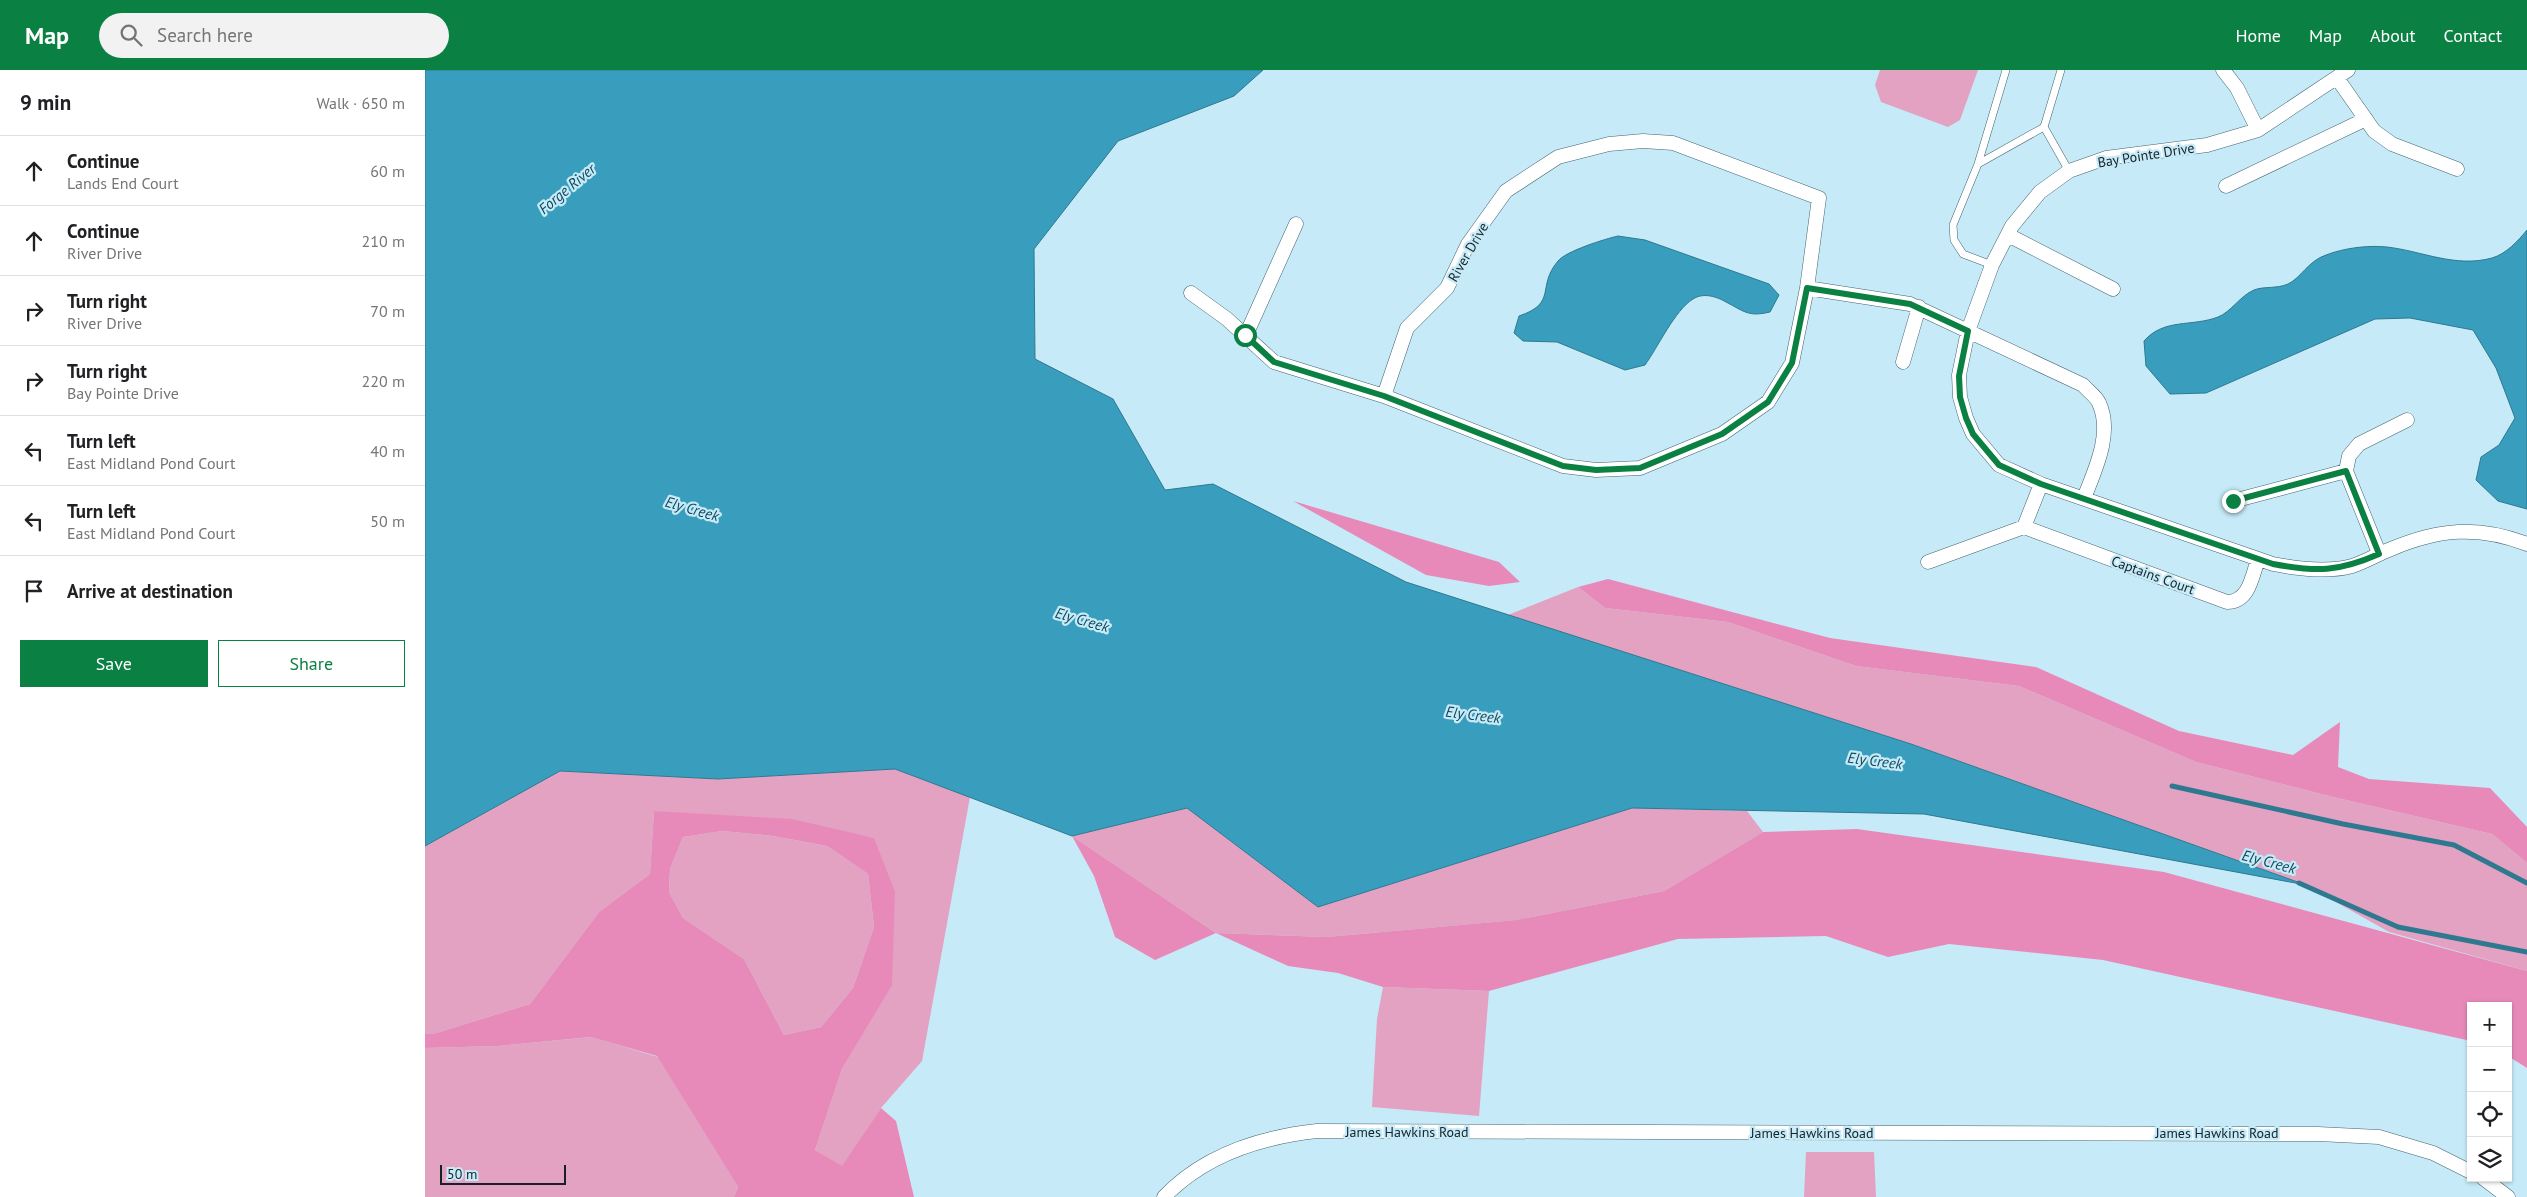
<!DOCTYPE html>
<html lang="en">
<head>
<meta charset="utf-8">
<style>
	:root { --surface:#fff; --page:#f2f2f2; --text:#202124; --muted:#757577; --line:#e0e0e0; --accent:#0b8043 }
	body { margin:0; font-family:"PT Sans",sans-serif; background:var(--page); color:var(--text) }
	.controls { position:absolute; right:15px; bottom:15px; display:grid; overflow:hidden; border-radius:0px; box-shadow:0 1px 4px #0004 }
	.controls button { width:45px; height:45px; display:grid; place-items:center; padding:0; border:0; border-bottom:1px solid var(--line); background:var(--surface); color:var(--text); font:25px sans-serif }
	.scale { position:absolute; left:15px; bottom:12px; width:126px; box-sizing:border-box; padding-left:5px; border:2px solid #152328; border-top:0; font-size:14px; line-height:18px; white-space:nowrap; color:#152328; -webkit-text-stroke:4px #c6eaf7; paint-order:stroke }
	.stop { position:absolute; width:15px; height:15px; margin:-11px; border:4px solid #0b8043; border-radius:50%; background:#fff }
	.stop.end { background:#0b8043; border-color:#fff; box-shadow:0 1px 5px #0008 }
	.list { margin:0; padding:0; list-style:none }
	h2 { display:flex; justify-content:space-between; align-items:center; height:65px; margin:0; padding:0 20px; font-size:21px }
	h2 small { font-size:16px; font-weight:400; color:var(--muted) }
	.list li { display:grid; grid-template-columns:32px 1fr auto; gap:15px; align-items:center; box-sizing:border-box; height:70px; padding:0 20px; border-top:1px solid var(--line) }
	.list b { display:block; font-size:19px; white-space:nowrap }
	.list p { margin:0; font-size:16px; white-space:nowrap; color:var(--muted) }
	.list em { font-size:16px; font-style:normal; color:var(--muted) }
	.actions { display:flex; gap:10px; padding:15px 20px }
	.actions a { flex:1; padding:11px 0; border:1px solid var(--accent); border-radius:0px; text-align:center; font-size:18px; color:var(--accent) }
	.actions .main { background:var(--accent); color:#fff }
	.icon { flex:none; width:28px; height:28px; fill:none; stroke:currentColor; stroke-width:2; stroke-linecap:round; stroke-linejoin:round }
	.map { position:relative; flex:none; width:2102px; height:1127px; overflow:hidden }
	header { display:flex; align-items:center; gap:30px; box-sizing:border-box; height:70px; padding:0 25px; background:var(--accent); color:#fff }
	header strong { font-size:24px }
	nav { display:flex; gap:28px; margin-inline-start:auto; font-size:18px }
	.search { width:350px; height:45px; background:var(--page); display:flex; align-items:center; gap:12px; box-sizing:border-box; padding:0 18px; border-radius:28px; color:var(--muted); font-size:19px }
	main { display:flex }
	aside { flex:1; background:var(--surface) }
	.map>svg:first-child { display:block }
	.green { fill:#e3a2c2 }
	.forest { fill:#e78aba; fill-rule:evenodd }
	.water { fill:#399ebd; stroke:#2e7990 }
	.lines { fill:none; stroke-linecap:round; stroke-linejoin:round }
	.stream { stroke:#2e7990; stroke-width:5 }
	.service-casing { stroke:#43646f; stroke-width:8 }
	.minor-casing { stroke:#43646f; stroke-width:15 }
	.service { stroke:#fff; stroke-width:7 }
	.minor { stroke:#fff; stroke-width:14 }
	.route { stroke:#0b8043; stroke-width:6 }
	.labels { text-anchor:middle; stroke-width:4.5; stroke-linejoin:round; paint-order:stroke }
	.street-label { font-size:14px; fill:#152328; stroke:#c6eaf7 }
	.water-label { font-size:15px; font-style:italic; fill:#10495a; stroke:#c6eaf7 }
</style>
</head>
<body>
<header>
<strong>Map</strong>
<div class="search"><svg class="icon" aria-label="search" viewBox="0 0 24 24"><circle cx="10" cy="10" r="6"/><path d="M15 15l6 6"/></svg>Search here</div>
<nav><a>Home</a><a>Map</a><a>About</a><a>Contact</a></nav>
</header>
<main>
<aside>
<h2>9 min<small>Walk · 650 m</small></h2>
<ul class="list">
<li><svg class="icon" aria-label="ahead" viewBox="0 0 24 24"><path d="M12 20V5M6 11l6-6 6 6"/></svg><div><b>Continue</b><p>Lands End Court</p></div><em>60 m</em></li>
<li><svg class="icon" aria-label="ahead" viewBox="0 0 24 24"><path d="M12 20V5M6 11l6-6 6 6"/></svg><div><b>Continue</b><p>River Drive</p></div><em>210 m</em></li>
<li><svg class="icon" aria-label="right" viewBox="0 0 24 24"><path d="M7 20v-9h11M14 6l5 5-5 5"/></svg><div><b>Turn right</b><p>River Drive</p></div><em>70 m</em></li>
<li><svg class="icon" aria-label="right" viewBox="0 0 24 24"><path d="M7 20v-9h11M14 6l5 5-5 5"/></svg><div><b>Turn right</b><p>Bay Pointe Drive</p></div><em>220 m</em></li>
<li><svg class="icon" aria-label="left" viewBox="0 0 24 24"><path d="M17 20v-9H6M10 6l-5 5 5 5"/></svg><div><b>Turn left</b><p>East Midland Pond Court</p></div><em>40 m</em></li>
<li><svg class="icon" aria-label="left" viewBox="0 0 24 24"><path d="M17 20v-9H6M10 6l-5 5 5 5"/></svg><div><b>Turn left</b><p>East Midland Pond Court</p></div><em>50 m</em></li>
<li><svg class="icon" aria-label="arrive" viewBox="0 0 24 24"><path d="M6 21V4h12l-3 4 3 4H6"/></svg><div><b>Arrive at destination</b></div></li>
</ul>
<div class="actions"><a class="main">Save</a><a>Share</a></div>
</aside>
<div class="map">
<svg width="2102" height="1127" viewBox="0 0 2102 1127">
	<rect width="100%" height="100%" fill="#c6eaf7"/>
	<!-- green -->
	<path class="green" d="M 1455,0 L 1553,0 L 1535,50 L 1523,57 L 1456,32 L 1450,15 Z
		M 1153,517 L 1180,538 L 1303,552 L 1431,596 L 1594,616 L 1771,692 L 1908,727 L 2067,764 L 2102,793 L 2102,901 L 1964,862 L 1881,815 L 1486,674 L 1083,545 Z
		M 470,699 L 545,727 L 497,991 L 456,1038 L 417,1097 L 390,1080 L 417,999 L 467,916 L 449,768 L 229,741 L 225,804 L 174,842 L 105,934 L 8,964 L 0,964 L 0,776 L 134,701 L 293,709 Z
		M 762,738 L 893,837 L 1207,738 L 1322,741 L 1338,762 L 1239,821 L 1092,850 L 902,867 L 791,863 L 647,766 Z
		M 297,761 L 348,766 L 402,776 L 443,804 L 449,857 L 428,918 L 396,957 L 359,965 L 319,889 L 258,848 L 244,822 L 245,799 L 258,767 Z
		M 958,917 L 1064,921 L 1054,1046 L 947,1037 L 952,949 Z
		M 167,967 L 233,987 L 313,1117 L 309,1127 L 0,1127 L 0,978 L 73,976 Z
		M 1381,1082 L 1449,1082 L 1451,1127 L 1379,1127 Z"/>
	<!-- forest -->
	<path class="forest" d="M 868,431 L 1074,492 L 1095,512 L 1064,516 L 1001,505 Z
		M 1183,509 L 1405,568 L 1611,597 L 1754,661 L 1868,685 L 1915,652 L 1913,697 L 1944,709 L 2065,718 L 2102,757 L 2102,793 L 2067,764 L 1908,727 L 1771,692 L 1594,616 L 1431,596 L 1303,552 L 1180,538 L 1153,517 Z
		M 229,741 L 367,749 L 449,768 L 470,822 L 467,916 L 417,999 L 390,1080 L 417,1096 L 456,1038 L 471,1051 L 489,1127 L 309,1127 L 313,1117 L 232,986 L 166,967 L 73,976 L 0,978 L 0,964 L 8,964 L 105,934 L 174,842 L 225,804 ZM 297,761 L 348,766 L 402,776 L 443,804 L 449,857 L 428,918 L 396,957 L 359,965 L 319,889 L 258,848 L 244,822 L 245,799 L 258,767 Z
		M 1432,759 L 1739,802 L 2102,901 L 2102,998 L 2083,986 L 2083,936 L 2046,936 L 2046,971 L 1678,890 L 1524,874 L 1463,887 L 1401,866 L 1253,869 L 1064,921 L 958,917 L 913,903 L 863,896 L 791,863 L 730,890 L 690,867 L 669,806 L 647,766 L 791,863 L 902,867 L 1091,850 L 1239,821 L 1338,762 Z"/>
	<!-- water -->
	<path class="water" d="M 0,0 L 838,0 L 809,26 L 693,71 L 609,179 L 610,289 L 688,329 L 740,420 L 788,414 L 981,512 L 1486,674 L 1881,815 L 1499,744 L 1207,738 L 893,837 L 762,738 L 647,766 L 470,699 L 293,709 L 135,701 L 0,776 Z
		M 2102,160 L 2102,439 L 2073,431 L 2051,410 L 2056,387 L 2074,375 L 2090,348 L 2071,298 L 2048,260 L 1985,248 L 1950,249 L 1781,323 L 1745,324 L 1721,296 L 1719,271 C 1739,248 1767,257 1793,247 C 1806,242 1815,226 1829,220 C 1839,216 1852,219 1863,214 C 1876,208 1883,191 1901,185 C 1919,178 1943,175 1962,177 C 1997,181 2030,198 2067,188 C 2081,184 2093,171 2102,160 Z
		M 1193,166 L 1220,170 L 1344,214 L 1354,225 L 1345,242 C 1324,247 1320,242 1301,232 C 1292,227 1279,222 1268,229 C 1250,240 1233,277 1220,295 L 1200,300 L 1132,272 L 1098,271 L 1089,263 L 1094,246 C 1133,233 1111,217 1133,191 C 1141,181 1180,169 1193,166 Z"/>
	<g class="lines">
		<!-- stream -->
		<path class="stream" d="M 1747,716 L 1918,754 L 2029,775 L 2102,813
			M 1874,813 L 1973,857 L 2102,882"/>
		<!-- service casing -->
		<g class="service-casing">
			<path id="service" d="M 1636,0 L 1619,57 L 1644,101
				M 1553,94 L 1619,57
				M 1567,195 L 1538,184 L 1529,170 L 1528,155 L 1553,94 L 1581,0"/>
		</g>
		<!-- minor casing -->
		<g class="minor-casing">
			<path id="minor" d="M 1798,0 L 1812,18 L 1833,60
				M 1923,0 L 1833,60 L 1782,75 L 1681,88 L 1644,101 L 1615,122 L 1587,156 L 1567,195 L 1543,261 L 1534,305 L 1535,327 L 1541,348 L 1548,364 L 1574,395 L 1616,414 L 1848,494 C 1873,499 1902,503 1927,496 C 1940,492 1953,484 1966,479 C 2013,459 2053,455 2102,474
				M 1912,8 L 1949,61 L 1967,74 L 2032,99
				M 1801,116 L 1941,49
				M 1583,165 L 1688,219
				M 1382,218 L 1485,234 L 1658,315 C 1663,321 1671,326 1674,333 C 1688,363 1670,400 1659,428
				M 766,223 L 802,249 L 849,292 L 959,326 L 1138,396 L 1171,400 L 1215,398 L 1297,364 L 1343,332 L 1367,293 L 1382,218 L 1394,128 L 1248,73 L 1218,71 L 1184,74 L 1133,87 L 1081,121 L 1043,174 L 1022,218 L 982,258 L 959,326
				M 821,265 L 871,154
				M 1478,292 L 1494,237
				M 1921,401 L 1954,483
				M 1808,431 L 1921,401 L 1924,386 L 1934,374 L 1982,350
				M 1599,457 L 1802,532 C 1824,532 1827,507 1833,489
				M 1503,492 L 1599,457 L 1616,414
				M 2058,1108 L 2083,1127
				M 739,1127 C 779,1085 837,1067 892,1061 L 1893,1064 L 1954,1067 L 2008,1083 L 2046,1102"/>
		</g>
		<!-- service -->
		<use href="#service" class="service"/>
		<!-- minor -->
		<use href="#minor" class="minor"/>
	</g>
	<g class="lines">
		<!-- route -->
		<path class="route" d="M 820,265 L 849,292 L 959,326 L 1138,396 L 1171,400 L 1215,398 L 1297,364 L 1343,332 L 1367,293 L 1382,218 L 1485,234 L 1543,261 L 1534,306 L 1535,327 L 1541,348 L 1548,364 L 1574,395 L 1616,414 L 1848,494 C 1892,502 1913,502 1954,484 L 1921,401 L 1808,431"/>
	</g>
	<g class="labels">
		<!-- street labels -->
		<g class="street-label">
			<text transform="translate(1721 85) rotate(-9)" y="5">Bay Pointe Drive</text>
			<text transform="translate(1043 182) rotate(-60)" y="5">River Drive</text>
			<text transform="translate(1728 505) rotate(20)" y="5">Captains Court</text>
			<text x="982" y="1067">James Hawkins Road</text>
			<text x="1387" y="1068">James Hawkins Road</text>
			<text x="1792" y="1068">James Hawkins Road</text>
		</g>
		<!-- water labels -->
		<g class="water-label">
			<text transform="translate(142 119) rotate(-40)" y="5">Forge River</text>
			<text transform="translate(267 439) rotate(16)" y="5">Ely Creek</text>
			<text transform="translate(657 550) rotate(16)" y="5">Ely Creek</text>
			<text transform="translate(1048 645) rotate(7)" y="5">Ely Creek</text>
			<text transform="translate(1450 691) rotate(7)" y="5">Ely Creek</text>
			<text transform="translate(1844 792) rotate(15)" y="5">Ely Creek</text>
		</g>
	</g>
</svg>
<div class="controls">
<button>+</button>
<button>−</button>
<button><svg class="icon" aria-label="locate" viewBox="0 0 24 24"><circle cx="12" cy="12" r="6"/><path d="M12 2v4M12 18v4M2 12h4M18 12h4"/></svg></button>
<button><svg class="icon" aria-label="layers" viewBox="0 0 24 24"><path d="M12 4l9 5-9 5-9-5zM3 14l9 5 9-5"/></svg></button>
</div>
<div class="scale">50 m</div>
<div class="stop" style="left:820px;top:265px"></div>
<div class="stop end" style="left:1808px;top:431px"></div>
</div>
</main>
</body>
</html>
